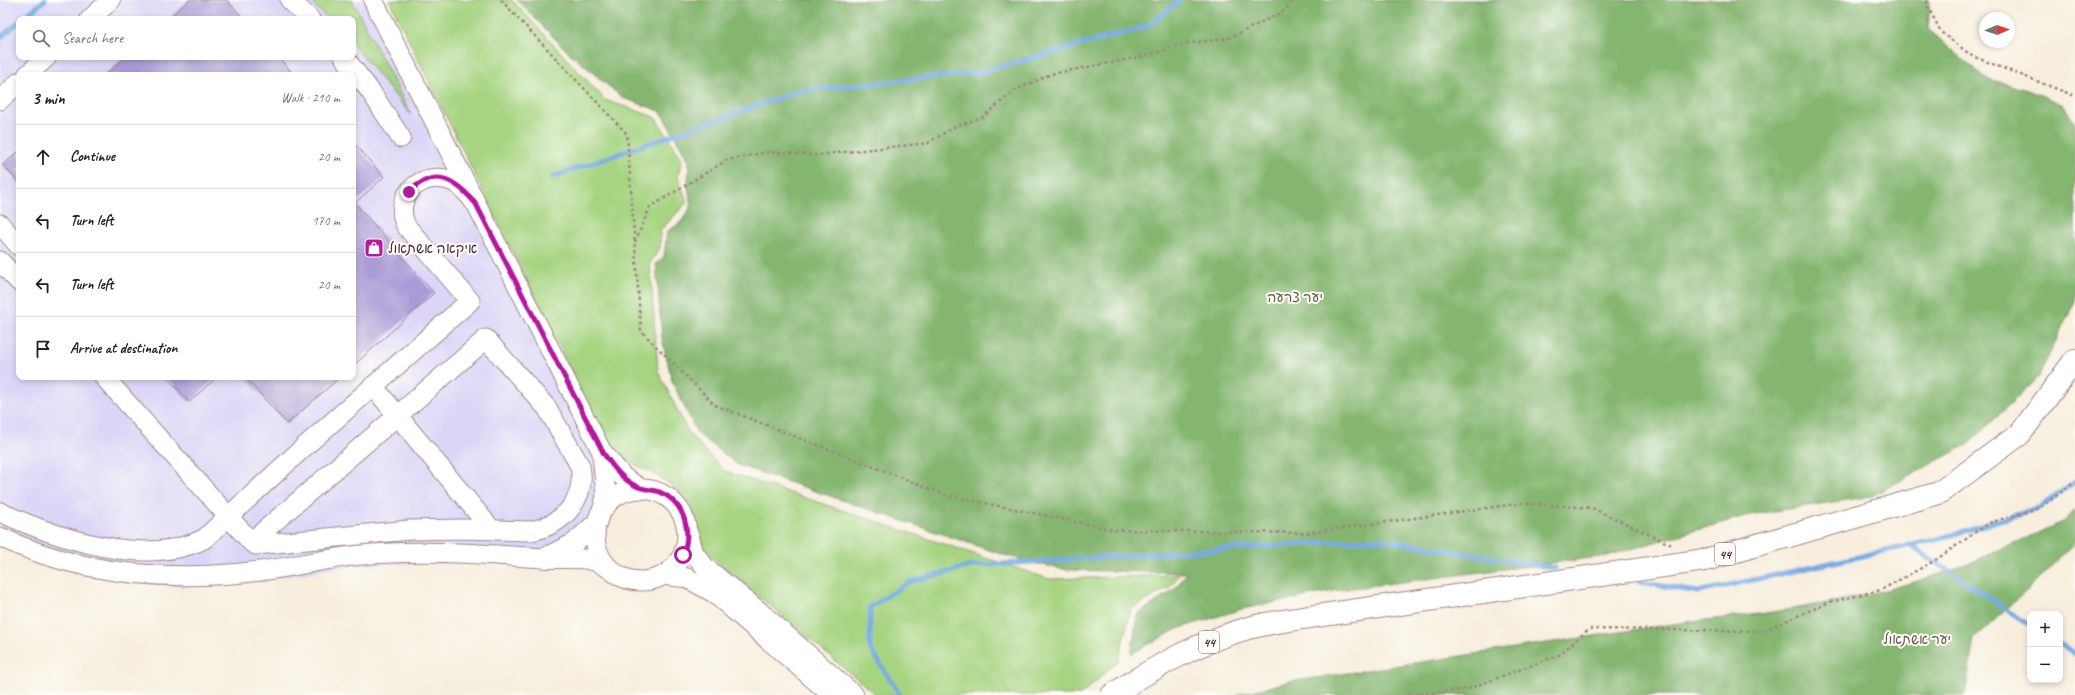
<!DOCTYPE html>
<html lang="en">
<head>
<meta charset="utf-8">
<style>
	:root { --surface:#fff; --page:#f2f2f2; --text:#222; --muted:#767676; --line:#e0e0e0 }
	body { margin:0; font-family:Caveat,"Playpen Sans Hebrew",sans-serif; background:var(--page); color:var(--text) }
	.controls { position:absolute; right:12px; bottom:12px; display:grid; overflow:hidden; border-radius:8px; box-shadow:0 2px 6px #0003 }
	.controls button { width:36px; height:36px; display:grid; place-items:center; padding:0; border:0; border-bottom:1px solid var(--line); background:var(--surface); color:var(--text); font:20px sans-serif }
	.compass { position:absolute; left:1979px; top:12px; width:36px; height:36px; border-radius:50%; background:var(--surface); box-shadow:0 2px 6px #0003; rotate:88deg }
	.stop { position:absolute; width:12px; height:12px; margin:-9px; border:3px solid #b5179e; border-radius:50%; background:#fff }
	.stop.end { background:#b5179e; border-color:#fff; box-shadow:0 1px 4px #0008 }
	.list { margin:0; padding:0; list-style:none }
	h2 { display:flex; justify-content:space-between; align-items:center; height:52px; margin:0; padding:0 16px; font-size:17px }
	h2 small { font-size:13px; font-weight:400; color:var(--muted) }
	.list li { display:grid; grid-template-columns:26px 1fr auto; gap:12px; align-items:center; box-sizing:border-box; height:64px; padding:0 16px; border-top:1px solid var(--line) }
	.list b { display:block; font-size:15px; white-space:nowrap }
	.list em { font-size:13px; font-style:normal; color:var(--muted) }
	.icon { flex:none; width:22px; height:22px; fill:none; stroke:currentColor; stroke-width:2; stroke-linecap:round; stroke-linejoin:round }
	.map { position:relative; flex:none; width:2075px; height:695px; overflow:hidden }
	.search { position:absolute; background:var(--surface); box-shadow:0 2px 6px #0003; left:16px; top:16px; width:340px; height:44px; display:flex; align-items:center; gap:10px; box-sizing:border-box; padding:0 14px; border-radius:8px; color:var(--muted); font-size:15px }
	.panel { position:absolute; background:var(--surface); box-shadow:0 2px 6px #0003; left:16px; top:72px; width:340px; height:308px; border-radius:8px }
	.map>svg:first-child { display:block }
	.built { fill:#dbd6f7; fill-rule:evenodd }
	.green { fill:#a6d481; stroke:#787a56 }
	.forest { fill:#84b66f; stroke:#676a4d }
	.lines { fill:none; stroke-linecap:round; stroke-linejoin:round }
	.stream { stroke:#77abe4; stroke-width:5 }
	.building { fill:#ab9cd7 }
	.minor-casing { stroke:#a08684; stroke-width:21 }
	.highway-casing { stroke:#a08684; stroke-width:24 }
	.path { stroke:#a08684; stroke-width:2.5; stroke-dasharray:3 3; stroke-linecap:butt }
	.minor { stroke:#fff; stroke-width:19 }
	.highway { stroke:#fff; stroke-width:22 }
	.route { stroke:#b5179e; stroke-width:5 }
	.labels { text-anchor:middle; stroke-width:4; stroke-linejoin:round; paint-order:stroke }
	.shield { fill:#fdfcf7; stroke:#806168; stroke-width:1 }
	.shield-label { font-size:13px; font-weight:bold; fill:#4a1f2b }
	.poi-label { font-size:14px; fill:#4a1f2b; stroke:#fdfcf7; text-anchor:start }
	.park-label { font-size:14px; fill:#665545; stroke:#fdfcf7 }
</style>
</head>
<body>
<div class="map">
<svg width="2075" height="695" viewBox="0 0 2075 695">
	<rect width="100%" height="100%" fill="#fdfcf7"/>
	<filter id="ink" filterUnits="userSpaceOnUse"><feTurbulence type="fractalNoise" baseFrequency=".025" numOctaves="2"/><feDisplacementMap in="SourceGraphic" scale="8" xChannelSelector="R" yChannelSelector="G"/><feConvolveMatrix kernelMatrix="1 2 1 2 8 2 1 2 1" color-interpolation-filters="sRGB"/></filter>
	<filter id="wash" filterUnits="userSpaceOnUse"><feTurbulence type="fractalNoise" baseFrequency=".012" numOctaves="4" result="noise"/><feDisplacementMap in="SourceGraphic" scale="16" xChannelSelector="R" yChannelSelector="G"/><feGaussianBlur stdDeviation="0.9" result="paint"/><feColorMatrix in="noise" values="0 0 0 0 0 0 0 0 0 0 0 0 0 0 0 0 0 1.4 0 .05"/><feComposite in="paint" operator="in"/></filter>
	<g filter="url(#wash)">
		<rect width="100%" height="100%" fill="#f7eedd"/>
		<!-- built -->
		<path class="built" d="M 0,0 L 384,0 L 606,443 L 611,512 L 585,547 L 540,563 L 393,564 L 341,567 L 256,582 L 181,587 L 113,579 L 47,566 L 0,546 ZM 19,19 L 353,19 L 353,57 L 19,57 ZM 19,75 L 353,75 L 353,377 L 19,377 Z"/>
		<!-- green -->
		<path class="green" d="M 309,0 L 352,0 L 411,115 L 353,44 L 353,19 L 328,19 Z
			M 389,0 L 512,0 L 605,100 L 655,117 L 682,159 L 678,176 L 687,202 L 660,231 L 660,248 L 650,263 L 658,371 L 688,432 L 724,471 L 1049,579 L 1179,575 L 1170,587 L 1131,609 L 1118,661 L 1081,695 L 876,695 L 705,551 C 701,533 696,512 684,497 C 667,477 635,465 612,454 Z"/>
		<!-- forest -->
		<path class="forest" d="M 517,0 L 1930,0 L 1928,29 L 1985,78 L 2031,91 L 2064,105 L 2075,124 L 2075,301 L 2039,376 L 1970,443 L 1872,496 L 1749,515 L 1607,556 L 1339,590 L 1242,609 L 1177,629 L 1131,654 L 1137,615 L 1176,588 L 1186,573 L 1068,570 L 1033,563 L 1001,554 L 738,465 L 697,433 L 672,381 L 662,339 L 656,264 L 664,257 L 667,232 L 681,222 L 691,207 L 688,186 L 689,161 L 660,111 L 623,98 L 567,51 Z
			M 2075,510 L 2075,542 L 2035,583 L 1974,639 L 1965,695 L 1237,695 L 1288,682 L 1693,621 C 1776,614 1861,600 1940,574 C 1982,559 2024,538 2065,521 Z"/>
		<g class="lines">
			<!-- stream -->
			<path class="stream" d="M 22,19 L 45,0
				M 0,38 L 19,22
				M 552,177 L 799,91 L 982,72 L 1148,26 L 1180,0
				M 1910,545 L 2030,625
				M 1639,582 L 1698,592 L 1935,540 L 2039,508 L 2075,482
				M 2060,644 L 2075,654
				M 900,695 L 870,648 L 870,607 L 909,582 L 971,566 L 1379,539 L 1555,568"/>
		</g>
		<g id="blocks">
			<!-- building -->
			<path class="building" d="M 189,0 L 227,0 L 244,19 L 168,19 Z
				M 125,57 L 278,57 L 294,75 L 105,75 Z
				M 353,142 L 384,177 L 355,203 L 434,293 L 353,366 Z
				M 19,151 L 19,183 L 3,165 Z
				M 167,377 L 217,377 L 189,402 Z
				M 245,377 L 340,377 L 287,424 Z"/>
		</g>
	</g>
	<g filter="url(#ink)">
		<use href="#blocks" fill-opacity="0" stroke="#a08684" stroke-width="1"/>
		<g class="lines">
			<!-- minor casing -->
			<g class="minor-casing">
				<path id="minor" d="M 290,0 L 310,19
					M 373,0 L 601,450 L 622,476 L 641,489
					M 90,19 L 111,0
					M 344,57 L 371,92 L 401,138
					M 27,75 L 47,57
					M 0,100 L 19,82
					M 0,224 L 19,246
					M 0,261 L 19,282
					M 104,377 L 251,542 L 256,545 L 409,530 L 463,529 L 531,531 C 563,525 587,499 580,466 L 547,408 L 486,339 L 251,542
					M 373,386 L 491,529
					M 602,453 L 606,495 L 603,509
					M595 535a46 46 0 1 1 92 0a46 46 0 1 1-92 0Z
					M 0,512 C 56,538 145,568 204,539 L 303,448 L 470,301 L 406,226 C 391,195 425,168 454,182 C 463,187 470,196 476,204
					M 688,533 L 694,553 L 705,567 L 759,611 L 854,695
					M 0,537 C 82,576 171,582 260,571 C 294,567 327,558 361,555 C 422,549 482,554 542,558 C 556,559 570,558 585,559 L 598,562 L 610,569
					M 548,556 L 574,543 L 597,522
					M 664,575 L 687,578 L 714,593 L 832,695"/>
			</g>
			<!-- highway casing -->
			<g class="highway-casing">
				<path id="highway" d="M 1112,695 C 1156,666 1201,641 1252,627 C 1273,622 1295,619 1316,616 L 1705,560 L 1939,493 L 2020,434 L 2075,360"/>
			</g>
			<!-- path -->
			<path class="path" d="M 501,0 L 627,134 L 641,331 L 715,405 L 946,495 L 1115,530 L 1307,533 L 1523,503 L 1592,508 L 1672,545
				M 1927,0 L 1928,7 L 1941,32 L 1972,56 L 2075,96
				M 635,242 L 650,207 L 727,160 L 767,152 L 817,155 L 928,143 L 954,127 L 983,117 L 1014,91 L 1051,74 L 1141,57 L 1189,43 L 1230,38 L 1284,11 L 1294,0
				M 1408,695 L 1468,689 L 1559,655 L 1589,629 L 1762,631 L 1830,602 L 1881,590 L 1934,561 L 1989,523 L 2039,508 L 2075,482"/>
			<!-- minor -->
			<use href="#minor" class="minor"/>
			<!-- highway -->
			<use href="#highway" class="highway"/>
		</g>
	</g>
	<g class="lines" filter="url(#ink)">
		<!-- route -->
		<path class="route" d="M 409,192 C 435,166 456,180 476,204 L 604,454 C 612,465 621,478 634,485 C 642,490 651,489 660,492 C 685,503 692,531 683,555"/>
	</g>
	<!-- icons -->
	<defs>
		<g id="shop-square" transform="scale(1)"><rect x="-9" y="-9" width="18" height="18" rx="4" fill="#b5179e" stroke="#fdfcf7"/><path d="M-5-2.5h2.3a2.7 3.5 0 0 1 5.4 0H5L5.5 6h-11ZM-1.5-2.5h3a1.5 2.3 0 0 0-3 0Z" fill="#fff"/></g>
	</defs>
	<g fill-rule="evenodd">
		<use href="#shop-square" x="374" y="248"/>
	</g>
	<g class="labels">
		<!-- shield labels -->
		<g class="shield">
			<rect x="1715" y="543" width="20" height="22" rx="3"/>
			<rect x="1199" y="631" width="20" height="22" rx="3"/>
		</g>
		<g class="shield-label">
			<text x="1725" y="559">44</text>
			<text x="1209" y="647">44</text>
		</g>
		<!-- poi labels -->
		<g class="poi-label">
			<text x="388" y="253">איקאה אשתאול</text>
		</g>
		<!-- park labels -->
		<g class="park-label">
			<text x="1295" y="302">יער צרעה</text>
			<text x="1917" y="644">יער אשתאול</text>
		</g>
	</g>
</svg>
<div class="controls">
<button>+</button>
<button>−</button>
</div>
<svg class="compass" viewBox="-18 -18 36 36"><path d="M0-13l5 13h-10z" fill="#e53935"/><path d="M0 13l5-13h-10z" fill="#767676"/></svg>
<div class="stop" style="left:683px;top:555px"></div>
<div class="stop end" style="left:409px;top:192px"></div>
<div class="search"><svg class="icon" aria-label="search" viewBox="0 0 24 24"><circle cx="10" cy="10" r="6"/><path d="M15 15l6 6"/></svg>Search here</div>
<section class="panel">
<h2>3 min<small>Walk · 210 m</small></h2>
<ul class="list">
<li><svg class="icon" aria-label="ahead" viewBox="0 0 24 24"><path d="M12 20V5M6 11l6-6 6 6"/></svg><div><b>Continue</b></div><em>20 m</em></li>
<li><svg class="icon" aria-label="left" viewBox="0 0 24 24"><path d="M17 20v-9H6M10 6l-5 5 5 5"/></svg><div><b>Turn left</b></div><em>170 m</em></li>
<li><svg class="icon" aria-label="left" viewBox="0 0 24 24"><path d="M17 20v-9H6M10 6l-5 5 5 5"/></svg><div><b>Turn left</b></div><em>20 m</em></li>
<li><svg class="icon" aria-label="arrive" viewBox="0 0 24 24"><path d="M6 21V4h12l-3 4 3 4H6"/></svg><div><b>Arrive at destination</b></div></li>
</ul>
</section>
</div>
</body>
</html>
